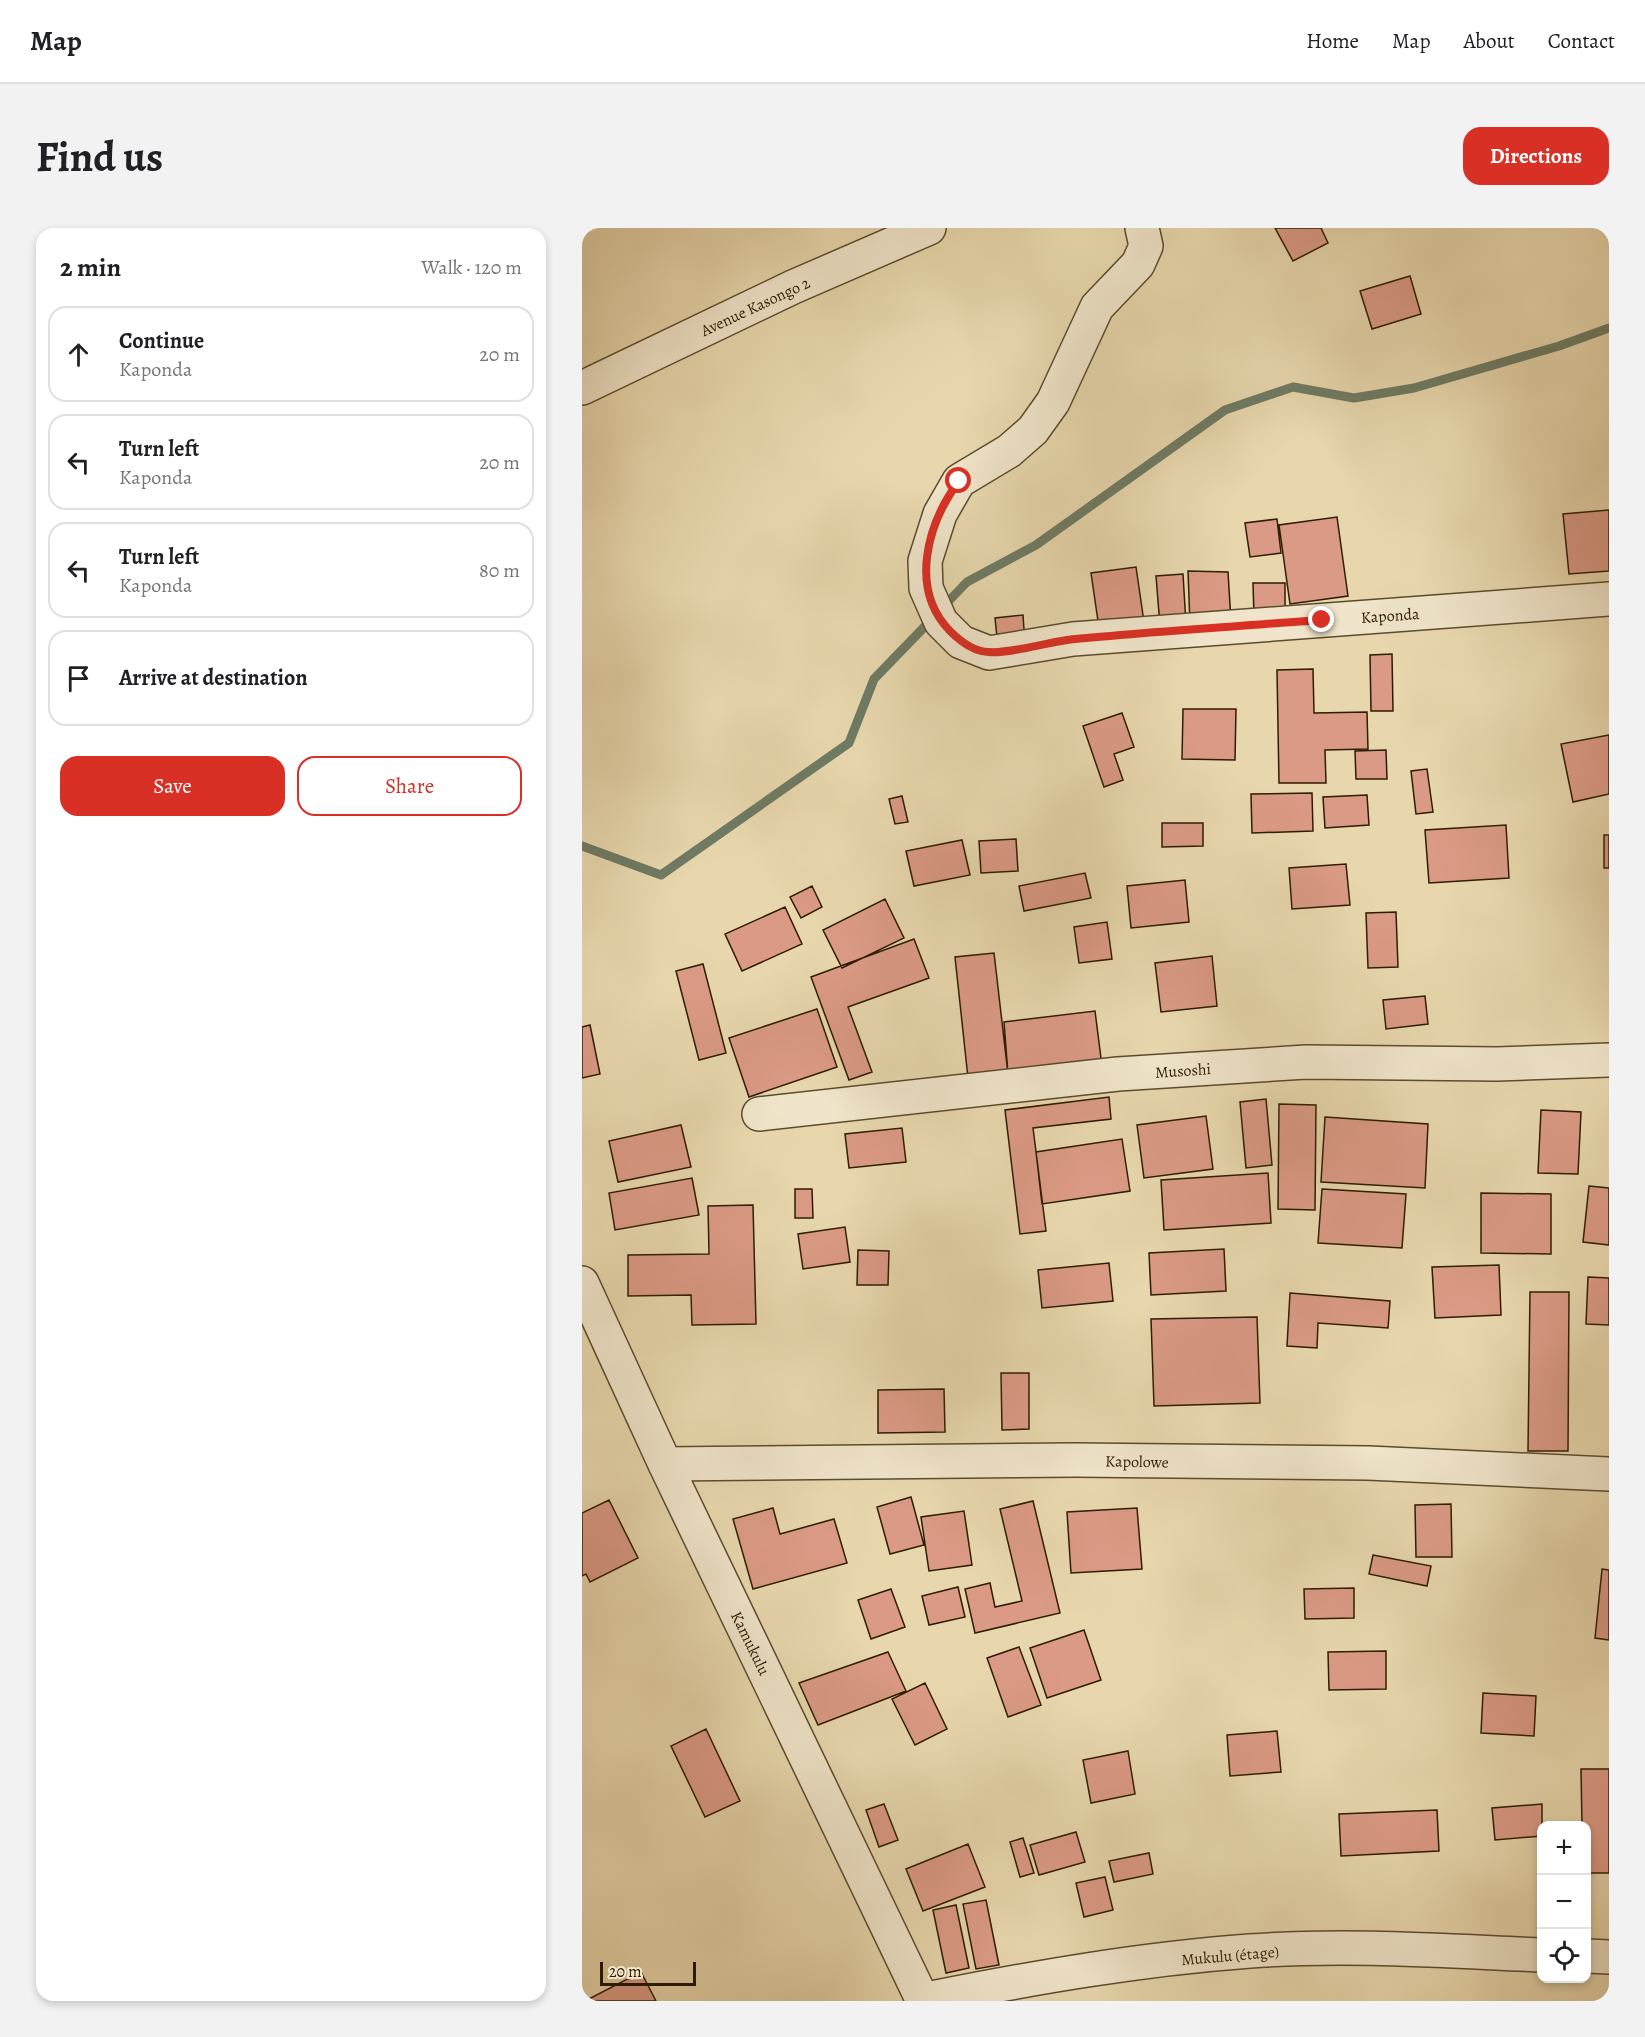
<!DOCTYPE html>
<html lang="en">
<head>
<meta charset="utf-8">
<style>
	:root { --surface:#fff; --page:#f2f2f2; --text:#202124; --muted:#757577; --line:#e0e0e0; --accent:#d93025 }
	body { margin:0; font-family:Alegreya,serif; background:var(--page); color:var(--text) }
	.controls { position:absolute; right:18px; bottom:18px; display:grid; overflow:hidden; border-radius:12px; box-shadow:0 3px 9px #0003 }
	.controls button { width:54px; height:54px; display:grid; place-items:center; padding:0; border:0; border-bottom:2px solid var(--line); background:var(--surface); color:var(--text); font:30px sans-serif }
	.scale { position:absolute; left:18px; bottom:15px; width:96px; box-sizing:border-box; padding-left:6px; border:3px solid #2e1c02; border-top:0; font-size:16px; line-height:21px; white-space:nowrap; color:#2e1c02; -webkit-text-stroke:4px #f0e5ca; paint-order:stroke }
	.stop { position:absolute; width:18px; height:18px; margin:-14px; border:4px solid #d93025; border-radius:50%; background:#fff }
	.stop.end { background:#d93025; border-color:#fff; box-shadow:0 2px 6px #0008 }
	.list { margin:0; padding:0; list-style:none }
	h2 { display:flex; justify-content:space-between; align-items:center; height:78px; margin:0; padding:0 24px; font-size:26px }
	h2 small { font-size:20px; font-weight:400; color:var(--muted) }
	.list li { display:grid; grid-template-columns:39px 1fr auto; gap:18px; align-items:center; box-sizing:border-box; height:96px; margin:0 12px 12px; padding:0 12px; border:2px solid var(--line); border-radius:18px }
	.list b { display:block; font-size:22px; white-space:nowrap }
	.list p { margin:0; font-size:20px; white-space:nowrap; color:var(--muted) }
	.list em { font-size:20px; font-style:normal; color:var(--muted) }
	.actions { display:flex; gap:12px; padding:18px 24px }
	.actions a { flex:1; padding:14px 0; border:2px solid var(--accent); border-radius:18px; text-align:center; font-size:21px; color:var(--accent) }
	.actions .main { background:var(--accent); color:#fff }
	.icon { flex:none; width:33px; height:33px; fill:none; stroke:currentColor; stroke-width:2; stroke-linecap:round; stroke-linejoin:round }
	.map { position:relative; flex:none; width:1027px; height:1773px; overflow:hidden; border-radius:18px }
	header { display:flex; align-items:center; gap:36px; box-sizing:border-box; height:84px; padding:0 30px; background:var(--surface); border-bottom:2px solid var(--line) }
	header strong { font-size:28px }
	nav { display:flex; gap:33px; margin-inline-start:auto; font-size:21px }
	.intro { display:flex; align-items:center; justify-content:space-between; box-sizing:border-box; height:144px; padding:0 36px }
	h1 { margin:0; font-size:42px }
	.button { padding:15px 27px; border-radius:18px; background:var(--accent); color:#fff; font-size:21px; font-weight:700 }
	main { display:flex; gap:36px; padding:0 36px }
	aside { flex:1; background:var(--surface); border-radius:18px; box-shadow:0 3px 9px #0003 }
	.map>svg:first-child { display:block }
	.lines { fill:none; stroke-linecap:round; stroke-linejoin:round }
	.stream { stroke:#6e7b64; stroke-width:9 }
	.building { fill:#db9a85; stroke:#2e1c02; stroke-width:1.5 }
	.minor-casing { stroke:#5c4b2d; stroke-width:36 }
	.minor { stroke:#f0e5ca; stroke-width:33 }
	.route { stroke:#d93025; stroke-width:8 }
	.labels { text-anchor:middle; stroke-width:4.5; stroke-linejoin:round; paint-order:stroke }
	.street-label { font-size:16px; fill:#2e1c02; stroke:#f0e5ca }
</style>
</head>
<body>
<header>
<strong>Map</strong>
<nav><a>Home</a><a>Map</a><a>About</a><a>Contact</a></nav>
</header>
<div class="intro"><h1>Find us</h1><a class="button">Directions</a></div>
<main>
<aside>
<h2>2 min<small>Walk · 120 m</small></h2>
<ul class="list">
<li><svg class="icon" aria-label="ahead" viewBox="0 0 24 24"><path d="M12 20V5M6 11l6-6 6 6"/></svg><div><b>Continue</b><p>Kaponda</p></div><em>20 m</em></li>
<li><svg class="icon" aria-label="left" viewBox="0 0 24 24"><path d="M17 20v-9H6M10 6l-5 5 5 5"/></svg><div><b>Turn left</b><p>Kaponda</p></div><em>20 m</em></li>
<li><svg class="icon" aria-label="left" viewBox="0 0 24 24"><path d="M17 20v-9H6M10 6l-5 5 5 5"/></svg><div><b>Turn left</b><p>Kaponda</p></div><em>80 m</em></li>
<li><svg class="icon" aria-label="arrive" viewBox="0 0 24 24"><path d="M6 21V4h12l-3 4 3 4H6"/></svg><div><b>Arrive at destination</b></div></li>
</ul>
<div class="actions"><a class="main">Save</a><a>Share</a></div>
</aside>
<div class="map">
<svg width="1027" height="1773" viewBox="0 0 1027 1773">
	<rect width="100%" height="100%" fill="#e8d7ad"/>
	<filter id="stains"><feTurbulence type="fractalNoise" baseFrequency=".00333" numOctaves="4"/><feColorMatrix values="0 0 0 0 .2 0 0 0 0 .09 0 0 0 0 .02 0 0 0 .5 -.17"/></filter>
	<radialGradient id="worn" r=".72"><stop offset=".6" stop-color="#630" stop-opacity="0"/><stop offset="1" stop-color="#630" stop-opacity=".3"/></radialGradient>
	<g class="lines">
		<!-- stream -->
		<path class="stream" d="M 359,381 L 385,354 L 454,317 L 643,182 L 711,159 L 772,170 L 832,160 L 977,118 L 1027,100
			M 0,618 L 79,647 L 267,515 L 292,451 L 350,391"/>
	</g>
	<!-- building -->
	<path class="building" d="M 693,0 L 739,0 L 746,15 L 711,33 Z
		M 828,48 L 839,86 L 790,101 L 778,63 Z
		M 1027,282 L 1027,343 L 987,346 L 981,286 Z
		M 755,289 L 766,368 L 708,376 L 697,297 Z
		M 695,291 L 699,325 L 668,329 L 663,295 Z
		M 554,339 L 562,394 L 517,400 L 509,345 Z
		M 606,343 L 646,344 L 649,393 L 608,396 Z
		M 601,346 L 604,396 L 578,398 L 574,348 Z
		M 671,355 L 703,355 L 703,389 L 672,389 Z
		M 441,387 L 443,416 L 416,419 L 413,390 Z
		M 810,426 L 811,483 L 789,483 L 788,427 Z
		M 731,441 L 732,485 L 785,484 L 786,521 L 743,522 L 744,555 L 697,555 L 695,442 Z
		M 601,481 L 654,481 L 653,532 L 600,531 Z
		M 540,485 L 552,519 L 532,526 L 541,552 L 522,559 L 501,498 Z
		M 1027,507 L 1027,566 L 991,574 L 979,516 Z
		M 804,522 L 805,551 L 774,551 L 773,523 Z
		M 845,541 L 851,584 L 834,586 L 829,543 Z
		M 730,565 L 731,603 L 670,605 L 669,566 Z
		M 785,567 L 787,597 L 743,600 L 741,569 Z
		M 320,568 L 326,594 L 313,596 L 307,571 Z
		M 580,595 L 621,595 L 621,618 L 580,619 Z
		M 924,597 L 927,650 L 847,655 L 843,602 Z
		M 1022,607 L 1027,607 L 1027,640 L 1022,640 Z
		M 434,611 L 436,643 L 399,645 L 397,613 Z
		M 380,612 L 388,647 L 332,658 L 324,623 Z
		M 764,636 L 768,677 L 710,681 L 707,640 Z
		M 503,645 L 509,670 L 442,683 L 437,658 Z
		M 603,652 L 607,694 L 549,700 L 545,658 Z
		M 230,658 L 240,679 L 219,690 L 208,669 Z
		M 303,671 L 322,710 L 260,740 L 241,702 Z
		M 203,679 L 220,716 L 160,743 L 143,706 Z
		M 814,684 L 816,739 L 786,740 L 784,685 Z
		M 525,694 L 530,731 L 497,735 L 492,699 Z
		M 332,711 L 347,750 L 266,779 L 290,844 L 267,852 L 229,749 Z
		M 412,725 L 426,846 L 386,850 L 373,729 Z
		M 630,728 L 635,778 L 579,784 L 573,735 Z
		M 121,736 L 144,825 L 117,832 L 94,743 Z
		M 843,768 L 846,796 L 804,801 L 801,772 Z
		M 235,781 L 255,839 L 167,869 L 147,810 Z
		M 513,783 L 520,838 L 426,846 L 422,794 Z
		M 8,797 L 18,846 L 0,850 L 0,799 Z
		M 527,869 L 529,891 L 451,900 L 464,1003 L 438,1006 L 423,882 Z
		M 684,871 L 690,937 L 664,940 L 658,874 Z
		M 697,876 L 734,877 L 733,982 L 696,981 Z
		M 959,882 L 999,884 L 996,946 L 956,945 Z
		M 624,888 L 631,941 L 562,950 L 555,897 Z
		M 743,889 L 846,896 L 843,960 L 739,954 Z
		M 99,897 L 109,939 L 36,954 L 27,913 Z
		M 320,900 L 324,934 L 267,940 L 263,906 Z
		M 540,911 L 548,963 L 460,976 L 454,924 Z
		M 686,945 L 689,995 L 582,1002 L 579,952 Z
		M 110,950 L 117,987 L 33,1002 L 27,965 Z
		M 1007,958 L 1027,960 L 1027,1017 L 1001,1014 Z
		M 213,961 L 230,961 L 231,990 L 213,990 Z
		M 740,961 L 824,966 L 820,1020 L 736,1015 Z
		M 899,965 L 969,966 L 969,1026 L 899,1025 Z
		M 171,977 L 174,1096 L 110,1097 L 109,1067 L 46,1068 L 46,1027 L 127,1026 L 126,978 Z
		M 263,999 L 268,1034 L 221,1041 L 216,1006 Z
		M 642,1021 L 644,1063 L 569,1067 L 567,1025 Z
		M 276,1022 L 307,1023 L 306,1057 L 275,1057 Z
		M 527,1035 L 531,1073 L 460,1080 L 456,1042 Z
		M 917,1037 L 919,1087 L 853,1090 L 850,1039 Z
		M 1006,1049 L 1027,1050 L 1027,1097 L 1004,1096 Z
		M 948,1064 L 987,1064 L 986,1223 L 946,1223 Z
		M 708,1065 L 808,1073 L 806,1100 L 736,1095 L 735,1120 L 705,1118 Z
		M 675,1089 L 678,1175 L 572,1178 L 569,1091 Z
		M 419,1145 L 447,1145 L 447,1201 L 420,1202 Z
		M 362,1161 L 363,1204 L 296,1205 L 296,1162 Z
		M 329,1269 L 342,1317 L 308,1326 L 295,1279 Z
		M 27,1272 L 56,1330 L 8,1354 L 4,1346 L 0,1348 L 0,1285 Z
		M 451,1273 L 478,1385 L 393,1405 L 383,1361 L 408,1355 L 413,1379 L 440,1373 L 418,1281 Z
		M 869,1276 L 870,1329 L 834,1329 L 833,1277 Z
		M 191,1280 L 198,1306 L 252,1291 L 265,1335 L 171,1361 L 151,1291 Z
		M 555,1280 L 560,1341 L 489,1345 L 485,1284 Z
		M 382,1283 L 390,1337 L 347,1343 L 339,1289 Z
		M 791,1327 L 849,1338 L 845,1358 L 787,1346 Z
		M 1020,1341 L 1027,1342 L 1027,1412 L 1013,1410 Z
		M 376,1359 L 383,1389 L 347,1397 L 340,1368 Z
		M 772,1360 L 772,1390 L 723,1391 L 722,1361 Z
		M 309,1361 L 323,1399 L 289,1411 L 276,1372 Z
		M 502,1402 L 519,1452 L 465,1470 L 448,1420 Z
		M 437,1419 L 459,1477 L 426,1489 L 405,1430 Z
		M 804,1423 L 804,1461 L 747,1462 L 746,1424 Z
		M 306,1424 L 324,1463 L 236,1497 L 217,1455 Z
		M 343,1455 L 365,1501 L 333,1517 L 310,1471 Z
		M 901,1465 L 954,1468 L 952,1508 L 899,1505 Z
		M 124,1501 L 158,1573 L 123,1589 L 89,1518 Z
		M 695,1503 L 699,1544 L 648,1548 L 645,1507 Z
		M 546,1523 L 553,1566 L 509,1575 L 501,1532 Z
		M 999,1541 L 1027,1541 L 1027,1645 L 1005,1645 L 1005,1598 L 1000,1598 Z
		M 302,1576 L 316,1612 L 297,1619 L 284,1582 Z
		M 960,1576 L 960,1608 L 913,1612 L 910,1580 Z
		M 855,1582 L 857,1623 L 759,1628 L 757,1586 Z
		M 494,1604 L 503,1634 L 457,1647 L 448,1617 Z
		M 441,1610 L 452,1645 L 438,1649 L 428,1614 Z
		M 386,1616 L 403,1659 L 341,1683 L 324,1641 Z
		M 567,1625 L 571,1646 L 532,1654 L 527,1633 Z
		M 523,1649 L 531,1682 L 502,1689 L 494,1655 Z
		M 404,1672 L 417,1737 L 394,1741 L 381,1676 Z
		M 374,1677 L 387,1740 L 364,1745 L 351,1682 Z
		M 59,1744 L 74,1773 L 3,1773 Z"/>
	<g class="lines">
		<!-- minor casing -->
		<g class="minor-casing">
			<path id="minor" d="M 560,0 L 564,18 L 556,36 L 515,79 L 471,174 L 451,202 L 427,223 L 377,253 L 358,286 L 343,333 L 344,360 L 359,394 L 379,414 L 407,425 L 491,411 L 1027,371
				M 0,160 L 211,59 L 347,0
				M 177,886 L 536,846 L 724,834 L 915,836 L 1027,832
				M 0,1055 L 83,1236 L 341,1773
				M 83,1236 L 493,1232 L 786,1235 L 1027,1246
				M 1005,1728 L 1027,1729
				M 340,1772 C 449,1750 558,1731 668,1723 C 765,1716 863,1723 960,1727"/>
		</g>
		<!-- minor -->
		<use href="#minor" class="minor"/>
	</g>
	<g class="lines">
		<!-- route -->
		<path class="route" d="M 377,253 C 345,296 327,361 368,403 C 378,413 393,424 407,424 C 429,426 469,413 493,411 C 575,403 657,398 740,392"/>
	</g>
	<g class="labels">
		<!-- street labels -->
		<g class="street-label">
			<text transform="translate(173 78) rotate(-25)" y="6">Avenue Kasongo 2</text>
			<text transform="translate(808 387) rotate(-4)" y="6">Kaponda</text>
			<text transform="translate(601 842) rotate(-4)" y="6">Musoshi</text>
			<text transform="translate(555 1233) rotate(1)" y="6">Kapolowe</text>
			<text transform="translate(169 1415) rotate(64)" y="6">Kamukulu</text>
			<text transform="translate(648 1727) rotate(-5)" y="6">Mukulu (étage)</text>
		</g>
	</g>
	<rect width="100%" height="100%" filter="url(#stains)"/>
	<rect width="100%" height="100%" fill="url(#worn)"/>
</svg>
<div class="controls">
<button>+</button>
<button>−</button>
<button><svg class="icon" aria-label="locate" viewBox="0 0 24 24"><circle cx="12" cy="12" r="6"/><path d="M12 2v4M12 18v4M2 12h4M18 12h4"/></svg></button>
</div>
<div class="scale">20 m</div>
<div class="stop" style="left:377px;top:253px"></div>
<div class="stop end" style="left:740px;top:392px"></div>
</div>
</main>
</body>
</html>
